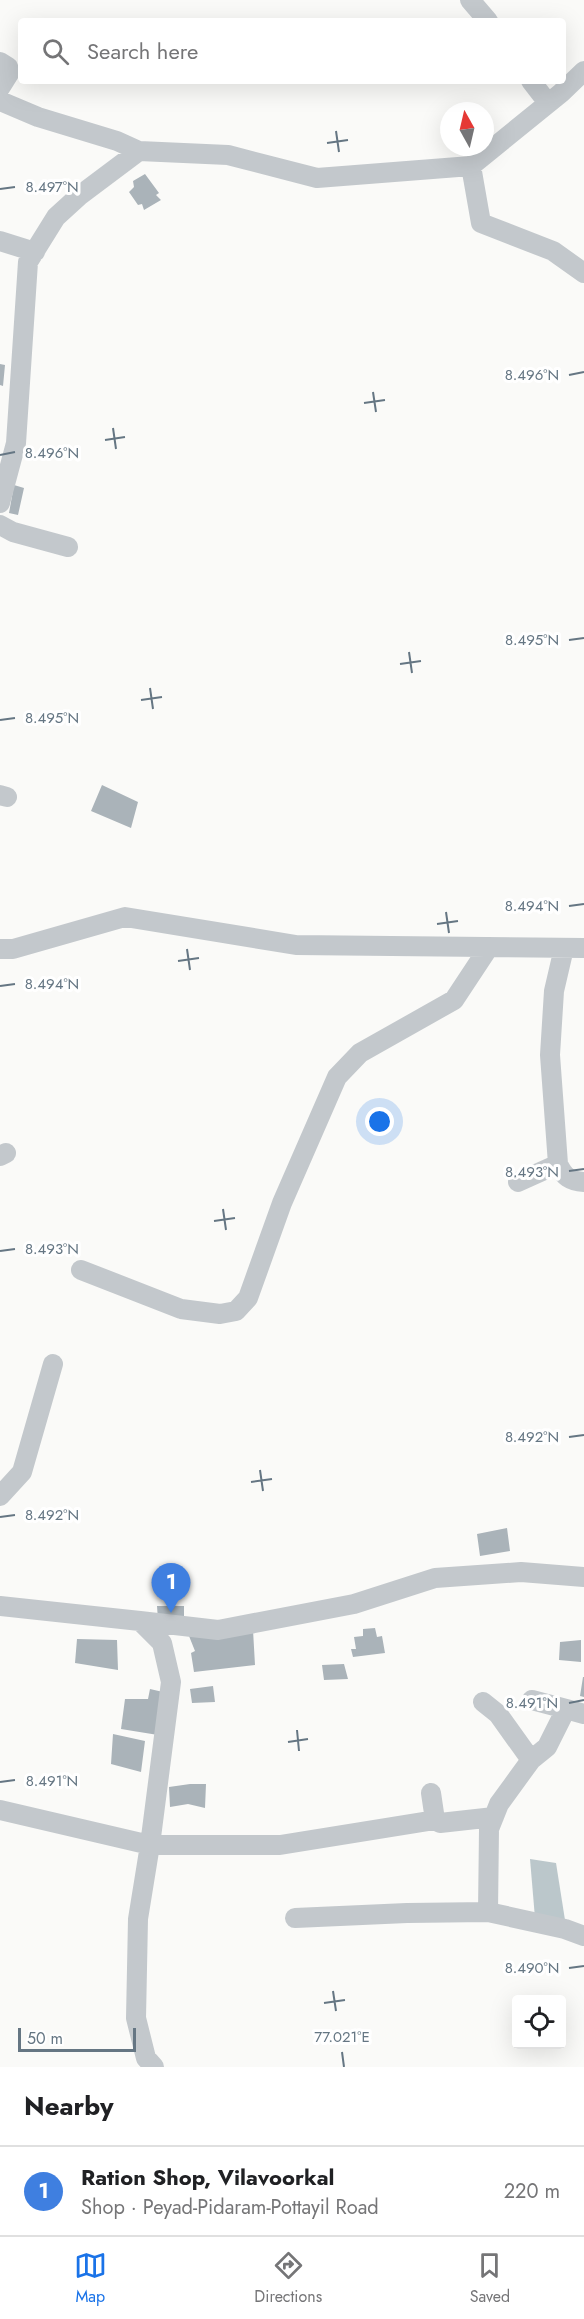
<!DOCTYPE html>
<html lang="en">
<head>
<meta charset="utf-8">
<style>
	:root { --surface:#fff; --page:#f2f2f2; --text:#202124; --muted:#757577; --line:#e0e0e0; --accent:#1a73e8 }
	body { margin:0; font-family:Jost,sans-serif; background:var(--page); color:var(--text) }
	.controls { position:absolute; right:18px; bottom:18px; display:grid; overflow:hidden; border-radius:6px; box-shadow:0 6px 24px #0002 }
	.controls button { width:54px; height:54px; display:grid; place-items:center; padding:0; border:0; border-bottom:2px solid var(--line); background:var(--surface); color:var(--text); font:30px sans-serif }
	.compass { position:absolute; left:440px; top:102px; width:54px; height:54px; border-radius:50%; background:var(--surface); box-shadow:0 6px 24px #0002; rotate:352deg }
	.scale { position:absolute; left:18px; bottom:15px; width:118px; box-sizing:border-box; padding-left:6px; border:3px solid #657683; border-top:0; font-size:16px; line-height:21px; white-space:nowrap; color:#657683; -webkit-text-stroke:4px #fff; paint-order:stroke }
	.you { position:absolute; left:380px; top:1122px; width:21px; height:21px; margin:-15px; border:4px solid #fff; border-radius:50%; background:#1a73e8; box-shadow:0 0 0 9px #1a73e833 }
	.badge { display:grid; place-items:center; width:39px; height:39px; border-radius:50%; background:var(--accent); color:#fff; font-size:20px; font-weight:700 }
	.pin { position:absolute; translate:-50% -50px; filter:drop-shadow(0 2px 3px #0008) }
	.pin::after { content:''; position:absolute; top:32px; width:21px; height:18px; background:inherit; clip-path:polygon(0 0,100% 0,50% 100%) }
	.list { margin:0; padding:0; list-style:none }
	h2 { display:flex; justify-content:space-between; align-items:center; height:78px; margin:0; padding:0 24px; font-size:26px }
	h2 small { font-size:20px; font-weight:400; color:var(--muted) }
	.list li { display:grid; grid-template-columns:39px 1fr auto; gap:18px; align-items:center; box-sizing:border-box; height:90px; padding:0 24px; border-top:2px solid var(--line) }
	.list b { display:block; font-size:22px; white-space:nowrap }
	.list p { margin:0; font-size:20px; white-space:nowrap; color:var(--muted) }
	.list em { font-size:20px; font-style:normal; color:var(--muted) }
	.icon { flex:none; width:33px; height:33px; fill:none; stroke:currentColor; stroke-width:2; stroke-linecap:round; stroke-linejoin:round }
	.map { position:relative; flex:none; width:584px; height:2067px; overflow:hidden }
	.search { position:absolute; background:var(--surface); box-shadow:0 6px 24px #0002; left:18px; right:18px; top:18px; height:66px; display:flex; align-items:center; gap:15px; box-sizing:border-box; padding:0 21px; border-radius:6px; color:var(--muted); font-size:22px }
	.sheet { height:168px; background:var(--surface) }
	nav { display:flex; justify-content:space-around; align-items:center; box-sizing:border-box; height:84px; border-top:2px solid var(--line); background:var(--surface); font-size:16px; color:var(--muted) }
	nav a { display:grid; justify-items:center; gap:3px }
	nav .on { color:var(--accent) }
	.map>svg:first-child { display:block }
	.water { fill:#bbc7cb }
	.building { fill:#aab3b9 }
	.lines { fill:none; stroke-linecap:round; stroke-linejoin:round }
	.minor { stroke:#c3c8cc; stroke-width:20 }
	.ticks { fill:none; stroke:#657683; stroke-width:2 }
	.ticks-label { font-size:15px; text-anchor:middle; fill:#657683; stroke:#fff; stroke-width:6; stroke-linejoin:round; paint-order:stroke }
</style>
</head>
<body>
<div class="map">
<svg width="584" height="2067" viewBox="0 0 584 2067">
	<rect width="100%" height="100%" fill="#fafaf8"/>
	<!-- water -->
	<path class="water" d="M 530,1859 L 556,1863 L 565,1920 L 535,1918 Z"/>
	<!-- building -->
	<path class="building" d="M 145,174 L 159,193 L 156,195 L 161,200 L 144,210 L 142,204 L 138,205 L 129,192 L 134,187 L 133,181 Z
		M 0,364 L 5,365 L 3,386 L 0,385 Z
		M 14,485 L 24,488 L 18,515 L 9,513 Z
		M 102,785 L 138,802 L 131,828 L 91,811 Z
		M 507,1528 L 510,1551 L 480,1556 L 477,1534 Z
		M 157,1606 L 184,1606 L 184,1620 L 158,1620 Z
		M 375,1628 L 377,1637 L 382,1636 L 385,1653 L 353,1657 L 351,1649 L 356,1649 L 354,1637 L 363,1636 L 363,1629 Z
		M 253,1630 L 255,1665 L 194,1672 L 191,1653 L 195,1651 L 189,1636 Z
		M 77,1639 L 117,1640 L 118,1670 L 75,1663 Z
		M 581,1640 L 581,1662 L 559,1660 L 560,1642 Z
		M 344,1664 L 348,1679 L 324,1680 L 322,1665 Z
		M 583,1677 L 584,1677 L 584,1697 L 580,1696 Z
		M 213,1686 L 215,1702 L 192,1703 L 190,1689 Z
		M 150,1689 L 163,1692 L 158,1735 L 121,1729 L 125,1699 L 148,1699 Z
		M 113,1734 L 145,1741 L 141,1772 L 111,1764 Z
		M 190,1784 L 206,1784 L 205,1808 L 188,1804 L 170,1807 L 169,1787 Z"/>
	<g class="lines">
		<!-- minor -->
		<path class="minor" d="M 470,0 L 488,21
			M 0,62 L 8,67 L 10,72 L 0,88
			M 531,81 L 548,103
			M 0,101 L 38,117 L 117,141 L 139,151
			M 471,166 L 481,223 L 553,251 L 584,273
			M 0,241 L 35,252
			M 0,503 L 16,443 L 28,262 L 56,217 L 79,196 L 139,151 L 228,155 L 317,178 L 471,166 L 561,93 L 584,71
			M 0,525 L 13,532 L 68,547
			M 0,795 L 7,797
			M 564,948 L 554,991 L 550,1055 L 558,1164 C 564,1177 570,1181 584,1182
			M 0,949 L 13,949 L 125,917 L 296,945 L 584,948
			M 0,1156 L 6,1153
			M 518,1182 L 558,1164
			M 81,1270 L 181,1309 L 220,1314 L 236,1311 L 248,1298 L 282,1203 L 337,1077 L 360,1053 L 454,1000 L 489,947
			M 0,1496 L 22,1472 L 53,1364
			M 0,1606 L 140,1621 L 162,1643 L 171,1682 L 150,1845 L 138,1919 L 136,2018 L 146,2058 L 154,2067
			M 140,1621 L 218,1630 L 354,1604 L 435,1578 L 521,1572 L 584,1577
			M 532,1700 L 566,1709
			M 483,1702 L 498,1714 L 531,1760
			M 431,1793 L 435,1820 L 440,1823 L 494,1817
			M 0,1810 L 150,1845 L 280,1845 L 435,1820
			M 488,1912 L 565,1929 L 584,1936
			M 295,1918 L 407,1913 L 488,1912 L 489,1829 L 499,1804 L 531,1760 L 547,1747 L 566,1709 L 584,1714"/>
	</g>
	<!-- ticks -->
	<path class="ticks" d="M 336,131 L 339,152M 327,143 L 348,140M 0,189 L 15,187M 569,375 L 584,372M 373,392 L 376,412M 364,403 L 385,400M 113,428 L 116,449M 105,440 L 125,437M 0,455 L 15,452M 569,640 L 584,638M 409,652 L 412,673M 400,664 L 421,661M 150,688 L 153,709M 141,700 L 162,697M 0,720 L 15,718M 569,906 L 584,904M 446,912 L 449,933M 437,924 L 458,921M 187,949 L 190,970M 178,961 L 199,958M 0,986 L 15,984M 569,1171 L 584,1169M 223,1209 L 226,1230M 214,1221 L 235,1218M 0,1251 L 15,1249M 569,1437 L 584,1435M 260,1470 L 263,1491M 251,1482 L 272,1479M 0,1517 L 15,1515M 569,1703 L 584,1700M 297,1730 L 299,1751M 288,1742 L 308,1739M 0,1782 L 15,1780M 569,1968 L 584,1966M 333,1991 L 336,2011M 324,2003 L 345,2000M 342,2052 L 344,2067"/>
	<g class="ticks-label">
		<text x="52" y="192">8.497°N</text>
		<text x="532" y="380">8.496°N</text>
		<text x="52" y="458">8.496°N</text>
		<text x="532" y="645">8.495°N</text>
		<text x="52" y="723">8.495°N</text>
		<text x="532" y="911">8.494°N</text>
		<text x="52" y="989">8.494°N</text>
		<text x="532" y="1177">8.493°N</text>
		<text x="52" y="1254">8.493°N</text>
		<text x="532" y="1442">8.492°N</text>
		<text x="52" y="1520">8.492°N</text>
		<text x="532" y="1708">8.491°N</text>
		<text x="52" y="1786">8.491°N</text>
		<text x="532" y="1973">8.490°N</text>
		<text x="342" y="2042">77.021°E</text>
	</g>
</svg>
<div class="controls">
<button><svg class="icon" aria-label="locate" viewBox="0 0 24 24"><circle cx="12" cy="12" r="6"/><path d="M12 2v4M12 18v4M2 12h4M18 12h4"/></svg></button>
</div>
<svg class="compass" viewBox="-18 -18 36 36"><path d="M0-13l5 13h-10z" fill="#e53935"/><path d="M0 13l5-13h-10z" fill="#757577"/></svg>
<div class="scale">50 m</div>
<div class="you"></div>
<div class="pin badge" style="left:171px;top:1613px;background:#3f7fe0">1</div>
<div class="search"><svg class="icon" aria-label="search" viewBox="0 0 24 24"><circle cx="10" cy="10" r="6"/><path d="M15 15l6 6"/></svg>Search here</div>
</div>
<section class="sheet">
<h2>Nearby<small></small></h2>
<ul class="list">
<li><span class="badge" style="background:#3f7fe0">1</span><div><b>Ration Shop, Vilavoorkal</b><p>Shop · Peyad-Pidaram-Pottayil Road</p></div><em>220 m</em></li>
</ul>
</section>
<nav>
<a class="on"><svg class="icon" aria-label="map" viewBox="0 0 24 24"><path d="M3 6l6-2 6 2 6-2v14l-6 2-6-2-6 2zM9 4v14M15 6v14"/></svg>Map</a>
<a><svg class="icon" aria-label="directions" viewBox="0 0 24 24"><path d="M12 3l9 9-9 9-9-9zM9 14v-3h6M13 9l2 2-2 2"/></svg>Directions</a>
<a><svg class="icon" aria-label="saved" viewBox="0 0 24 24"><path d="M7 4h10v16l-5-4-5 4z"/></svg>Saved</a>
</nav>
</body>
</html>
